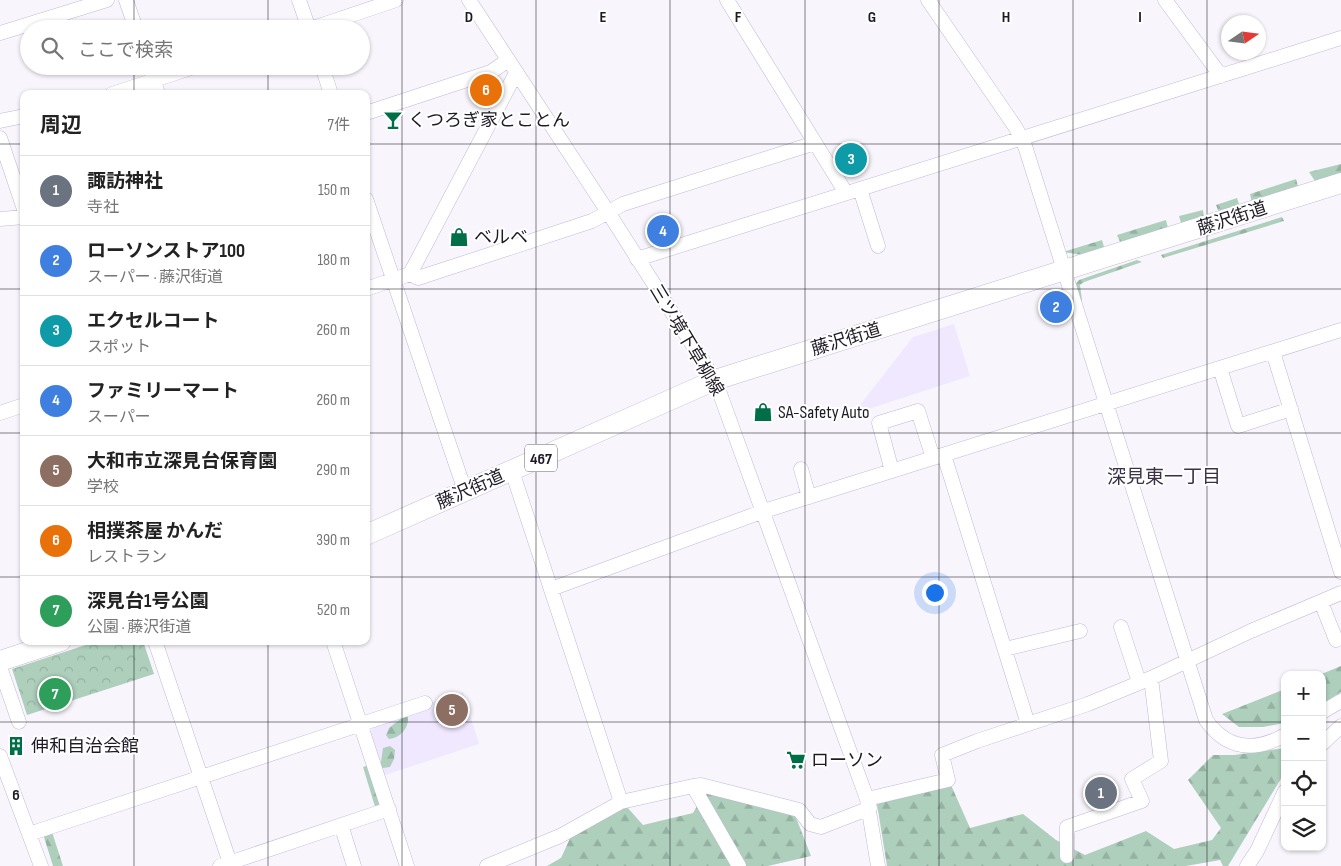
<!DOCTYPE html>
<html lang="ja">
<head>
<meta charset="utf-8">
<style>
	:root { --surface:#fff; --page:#f6f6f6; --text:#222; --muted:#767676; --line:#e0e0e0; --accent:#db2777 }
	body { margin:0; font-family:"Sofia Sans Condensed","Noto Sans JP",sans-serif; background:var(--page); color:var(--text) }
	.controls { position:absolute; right:15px; bottom:15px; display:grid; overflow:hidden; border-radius:10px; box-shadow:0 1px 4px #0004 }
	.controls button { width:45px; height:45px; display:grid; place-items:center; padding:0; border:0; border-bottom:1px solid var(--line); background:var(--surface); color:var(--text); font:25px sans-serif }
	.compass { position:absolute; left:1221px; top:15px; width:45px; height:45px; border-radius:50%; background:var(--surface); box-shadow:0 1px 4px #0004; rotate:77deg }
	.you { position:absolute; left:934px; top:592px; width:18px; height:18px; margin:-12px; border:4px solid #fff; border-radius:50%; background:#1a73e8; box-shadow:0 0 0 8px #1a73e833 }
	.badge { display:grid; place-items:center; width:32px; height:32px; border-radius:50%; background:var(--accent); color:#fff; font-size:16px; font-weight:700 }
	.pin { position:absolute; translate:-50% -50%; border:2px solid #fff; box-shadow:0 1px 5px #0006 }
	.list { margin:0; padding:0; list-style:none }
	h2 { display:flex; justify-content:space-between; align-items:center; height:65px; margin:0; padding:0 20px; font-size:21px }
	h2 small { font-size:16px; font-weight:400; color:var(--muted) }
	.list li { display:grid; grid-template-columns:32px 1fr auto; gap:15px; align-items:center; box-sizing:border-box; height:70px; padding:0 20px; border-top:1px solid var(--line) }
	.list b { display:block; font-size:19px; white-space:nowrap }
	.list p { margin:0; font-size:16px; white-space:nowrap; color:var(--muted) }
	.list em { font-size:16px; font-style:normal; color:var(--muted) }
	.icon { flex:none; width:28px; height:28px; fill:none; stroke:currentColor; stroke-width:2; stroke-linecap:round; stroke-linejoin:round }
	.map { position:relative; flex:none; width:1341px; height:866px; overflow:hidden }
	.search { position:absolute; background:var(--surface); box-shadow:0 1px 4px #0004; left:20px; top:20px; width:350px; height:55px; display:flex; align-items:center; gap:12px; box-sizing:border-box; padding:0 18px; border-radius:28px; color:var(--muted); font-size:19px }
	.panel { position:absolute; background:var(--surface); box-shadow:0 1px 4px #0004; left:20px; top:90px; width:350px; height:555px; border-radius:10px }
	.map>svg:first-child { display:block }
	.built { fill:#efe8fe }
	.forest { fill:url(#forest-firs) }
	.park { fill:url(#park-crowns) }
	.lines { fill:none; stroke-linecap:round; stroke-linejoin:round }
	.minor-casing { stroke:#c2b8d5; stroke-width:15 }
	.highway-casing { stroke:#c2b8d5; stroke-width:21 }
	.minor { stroke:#fff; stroke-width:14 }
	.highway { stroke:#fff; stroke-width:20 }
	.grid { fill:none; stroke:#1f1b26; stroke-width:1; stroke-opacity:0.55 }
	.labels { text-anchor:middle; stroke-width:4; stroke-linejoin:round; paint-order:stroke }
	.shield { fill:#fff; stroke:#625f67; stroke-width:1 }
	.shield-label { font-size:16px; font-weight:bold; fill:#1f1b26 }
	.poi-label { font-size:18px; fill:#1f1b26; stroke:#fff; text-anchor:start }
	.street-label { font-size:18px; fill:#1f1b26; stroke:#fff }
	.neighbourhood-label { font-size:19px; fill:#3b3249; stroke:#fff }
	.grid-label { font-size:16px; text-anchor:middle; font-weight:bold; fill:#1f1b26; stroke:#fff; stroke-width:4; stroke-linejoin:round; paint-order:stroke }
</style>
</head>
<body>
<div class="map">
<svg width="1341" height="866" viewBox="0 0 1341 866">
	<defs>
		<pattern id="forest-firs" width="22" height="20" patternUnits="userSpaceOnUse" patternTransform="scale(1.25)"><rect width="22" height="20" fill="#aecfbc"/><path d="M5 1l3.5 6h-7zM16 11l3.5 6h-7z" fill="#95b1a1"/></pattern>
		<pattern id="park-crowns" width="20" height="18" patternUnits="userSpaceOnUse" patternTransform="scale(1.25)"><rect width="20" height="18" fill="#aecfbc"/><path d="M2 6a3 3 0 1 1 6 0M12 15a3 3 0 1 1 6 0" fill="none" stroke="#95b1a1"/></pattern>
	</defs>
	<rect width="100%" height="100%" fill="#f8f6fc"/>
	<!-- built -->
	<path class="built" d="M 954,324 L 970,376 L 853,414 L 913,337 Z
		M 463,692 L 479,744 L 382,776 L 369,732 L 382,719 Z"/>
	<!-- forest -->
	<path class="forest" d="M 1341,164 L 1341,174 L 1315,181 L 1309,172 Z
		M 1296,179 L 1299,190 L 1252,203 L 1250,194 Z
		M 1237,198 L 1240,207 L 1219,213 L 1216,205 Z
		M 1203,210 L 1204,218 L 1181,223 L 1179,216 Z
		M 1282,217 L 1284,221 L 1163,258 L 1161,255 Z
		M 1166,220 L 1168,228 L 1120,242 L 1117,235 Z
		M 1102,240 L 1104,247 L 1082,255 L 1063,252 Z
		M 1137,260 L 1142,262 L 1084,282 L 1080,285 L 1082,300 L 1079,303 L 1074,286 L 1079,280 Z
		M 1341,666 L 1341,692 L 1322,704 L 1322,675 L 1319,675 Z
		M 1285,689 L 1285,723 L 1263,727 L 1239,727 L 1222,714 Z
		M 404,716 L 408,717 C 409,728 400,738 389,739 L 386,735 L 389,728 Z
		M 390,746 L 395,750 L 394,759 L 390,767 L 383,768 L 379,766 L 381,762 L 383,748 Z
		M 1285,748 L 1285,772 L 1228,866 L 1223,866 L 1220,860 L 1186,866 L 887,866 L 877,804 L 951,785 L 970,828 L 1023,814 L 1056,840 L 1085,855 L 1146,831 L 1174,849 L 1212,840 L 1221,828 L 1188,780 L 1213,755 L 1234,755 Z
		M 372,764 L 385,807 L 376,810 L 363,767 Z
		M 705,792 L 795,815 L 811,856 L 768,866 L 547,866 L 561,858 L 572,834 L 627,807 L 643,825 L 693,813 Z
		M 52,832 L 63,866 L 53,866 L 43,834 Z"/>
	<!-- park -->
	<path class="park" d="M 98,641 L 143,641 L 154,674 L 27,715 L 12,669 Z"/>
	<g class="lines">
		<!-- minor casing -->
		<g class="minor-casing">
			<path id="minor" d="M 126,0 L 136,29
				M 299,0 L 309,29
				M 469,0 L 608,212 L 715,380 L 867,799 L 878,866
				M 727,0 L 846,193
				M 928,0 L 1016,128 L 1025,146 L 1206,720 C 1227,750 1255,752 1285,735
				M 1165,0 L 1221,76
				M 310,29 L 396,0
				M 0,33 L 107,0
				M 149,66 L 158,94
				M 322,66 L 331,94
				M 112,94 L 197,66
				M 366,113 L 491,72 L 508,60
				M 0,121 L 24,116
				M 0,138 L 24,209
				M 860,189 L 878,246
				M 366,199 L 465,491
				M 0,219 L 24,217
				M 637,259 L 1341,38
				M 410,274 L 418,278 L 592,221 L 623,204 L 815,143
				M 366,289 L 410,274 L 516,73
				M 1273,352 L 1341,572
				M 1220,368 L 1238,426 L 1291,409
				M 0,413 L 24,405
				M 944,455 L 1028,724
				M 801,469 L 809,497
				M 512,471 L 621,802
				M 892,471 L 879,423 L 918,411 L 933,458
				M 551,589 L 764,511 L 1341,330
				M 1321,602 L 1336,640
				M 1121,627 L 1139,682
				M 155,641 L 230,863
				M 333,641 L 407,866
				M 1005,649 L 1080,631
				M 1,670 L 19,722
				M 1322,712 L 1341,701
				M 1322,744 L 1341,726
				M 0,756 L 41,866
				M 693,786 L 739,866
				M 867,799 L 948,780 L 942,755 L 977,741 L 1088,704 L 1151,678 L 1251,631 L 1341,593
				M 341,825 L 354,866
				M 29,834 L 425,703
				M 1067,856 L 1067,827 L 1142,801 L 1132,779 L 1161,761 L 1151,678
				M 220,866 L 389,809
				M 487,866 L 560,836 L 621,802 L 693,786 L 701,785 L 799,810 L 810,824 L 821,827 L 870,808
				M 1247,866 L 1257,851 L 1285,791"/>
		</g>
		<!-- highway casing -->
		<g class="highway-casing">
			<path id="highway" d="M 366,535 L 715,380 L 1341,183
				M 0,661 L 61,641"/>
		</g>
		<!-- minor -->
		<use href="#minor" class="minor"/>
		<!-- highway -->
		<use href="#highway" class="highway"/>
	</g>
	<!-- grid -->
	<path class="grid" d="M 134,0 L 134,29M 268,0 L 268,29M 402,0 L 402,866M 536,0 L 536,866M 670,0 L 670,866M 805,0 L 805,866M 939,0 L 939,866M 1073,0 L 1073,866M 1207,0 L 1207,866M 134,66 L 134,94M 268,66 L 268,94M 0,144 L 24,144M 366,144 L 1341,144M 0,289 L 24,289M 366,289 L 1341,289M 0,433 L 24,433M 366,433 L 1341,433M 0,577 L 24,577M 366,577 L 1341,577M 134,641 L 134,866M 268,641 L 268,866M 0,722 L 1285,722M 1322,722 L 1341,722"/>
	<!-- icons -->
	<defs>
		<g id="bar-bare" transform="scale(1.5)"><path d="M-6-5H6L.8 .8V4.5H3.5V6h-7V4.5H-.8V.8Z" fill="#006f48" stroke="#fff" stroke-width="2.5" paint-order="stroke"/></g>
		<g id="shop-bare" transform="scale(1.5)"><path d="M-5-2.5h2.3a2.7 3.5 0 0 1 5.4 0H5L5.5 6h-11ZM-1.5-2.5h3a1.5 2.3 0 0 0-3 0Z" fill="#006f48" stroke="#fff" stroke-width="2.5" paint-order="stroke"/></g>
		<g id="building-bare" transform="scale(1.5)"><path d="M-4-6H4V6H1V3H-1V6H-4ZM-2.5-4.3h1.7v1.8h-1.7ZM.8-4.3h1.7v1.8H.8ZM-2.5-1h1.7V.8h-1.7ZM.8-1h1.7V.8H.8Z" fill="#006f48" stroke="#fff" stroke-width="2.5" paint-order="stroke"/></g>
		<g id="supermarket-bare" transform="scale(1.5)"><path d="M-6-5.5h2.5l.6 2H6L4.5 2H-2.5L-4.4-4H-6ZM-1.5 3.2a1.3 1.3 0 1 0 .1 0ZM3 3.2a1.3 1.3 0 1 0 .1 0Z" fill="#006f48" stroke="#fff" stroke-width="2.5" paint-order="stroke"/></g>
	</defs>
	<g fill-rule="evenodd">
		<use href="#bar-bare" x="393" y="120"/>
		<use href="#shop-bare" x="459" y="237"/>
		<use href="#shop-bare" x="763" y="412"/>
		<use href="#building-bare" x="16" y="746"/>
		<use href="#supermarket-bare" x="796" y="760"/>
	</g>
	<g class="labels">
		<!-- shield labels -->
		<rect class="shield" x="525" y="444.5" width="32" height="27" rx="4"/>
		<g class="shield-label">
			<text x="541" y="464">467</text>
		</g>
		<!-- poi labels -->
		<g class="poi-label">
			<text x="408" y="126">くつろぎ家とことん</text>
			<text x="474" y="243">ベルベ</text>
			<text x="778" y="418">SA-Safety Auto</text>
			<text x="31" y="752">伸和自治会館</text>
			<text x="811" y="766">ローソン</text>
		</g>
		<!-- street labels -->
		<g class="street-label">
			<text transform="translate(1232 218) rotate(-18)" y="6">藤沢街道</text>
			<text transform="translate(846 339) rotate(-17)" y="6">藤沢街道</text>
			<text transform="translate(687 340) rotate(59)" y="6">三ツ境下草柳線</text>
			<text transform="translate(470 489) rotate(-24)" y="6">藤沢街道</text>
		</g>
		<!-- neighbourhood labels -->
		<g class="neighbourhood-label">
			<text x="1164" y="483">深見東一丁目</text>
		</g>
	</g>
	<g class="grid-label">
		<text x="469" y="22">D</text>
		<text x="603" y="22">E</text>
		<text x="738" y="22">F</text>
		<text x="872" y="22">G</text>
		<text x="1006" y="22">H</text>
		<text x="1140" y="22">I</text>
		<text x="16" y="800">6</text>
	</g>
</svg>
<div class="controls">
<button>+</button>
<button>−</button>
<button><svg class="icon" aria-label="locate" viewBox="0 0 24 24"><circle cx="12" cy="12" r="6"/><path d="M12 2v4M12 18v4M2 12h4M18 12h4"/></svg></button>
<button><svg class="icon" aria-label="layers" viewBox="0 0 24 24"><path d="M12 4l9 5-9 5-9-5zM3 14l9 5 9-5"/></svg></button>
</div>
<svg class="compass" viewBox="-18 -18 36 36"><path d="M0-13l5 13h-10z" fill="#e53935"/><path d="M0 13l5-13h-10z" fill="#767676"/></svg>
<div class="you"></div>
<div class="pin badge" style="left:1101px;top:793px;background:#6b7280">1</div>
<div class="pin badge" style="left:1056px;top:307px;background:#3f7fe0">2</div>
<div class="pin badge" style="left:851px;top:159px;background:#0f9aa8">3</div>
<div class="pin badge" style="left:663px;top:231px;background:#3f7fe0">4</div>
<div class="pin badge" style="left:452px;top:710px;background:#8d6e63">5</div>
<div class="pin badge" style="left:486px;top:90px;background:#e8710a">6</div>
<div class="pin badge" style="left:55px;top:694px;background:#2e9e5b">7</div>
<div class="search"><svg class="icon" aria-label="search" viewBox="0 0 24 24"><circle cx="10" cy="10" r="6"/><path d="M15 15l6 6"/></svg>ここで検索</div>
<section class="panel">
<h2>周辺<small>7件</small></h2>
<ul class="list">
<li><span class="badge" style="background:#6b7280">1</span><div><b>諏訪神社</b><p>寺社</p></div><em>150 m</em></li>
<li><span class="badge" style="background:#3f7fe0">2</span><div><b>ローソンストア100</b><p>スーパー · 藤沢街道</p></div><em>180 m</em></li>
<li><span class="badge" style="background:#0f9aa8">3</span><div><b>エクセルコート</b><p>スポット</p></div><em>260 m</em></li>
<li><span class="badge" style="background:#3f7fe0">4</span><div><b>ファミリーマート</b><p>スーパー</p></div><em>260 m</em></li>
<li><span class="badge" style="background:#8d6e63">5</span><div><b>大和市立深見台保育園</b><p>学校</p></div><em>290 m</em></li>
<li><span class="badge" style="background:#e8710a">6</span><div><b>相撲茶屋 かんだ</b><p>レストラン</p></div><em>390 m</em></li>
<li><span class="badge" style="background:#2e9e5b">7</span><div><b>深見台1号公園</b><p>公園 · 藤沢街道</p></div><em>520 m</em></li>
</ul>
</section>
</div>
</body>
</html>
